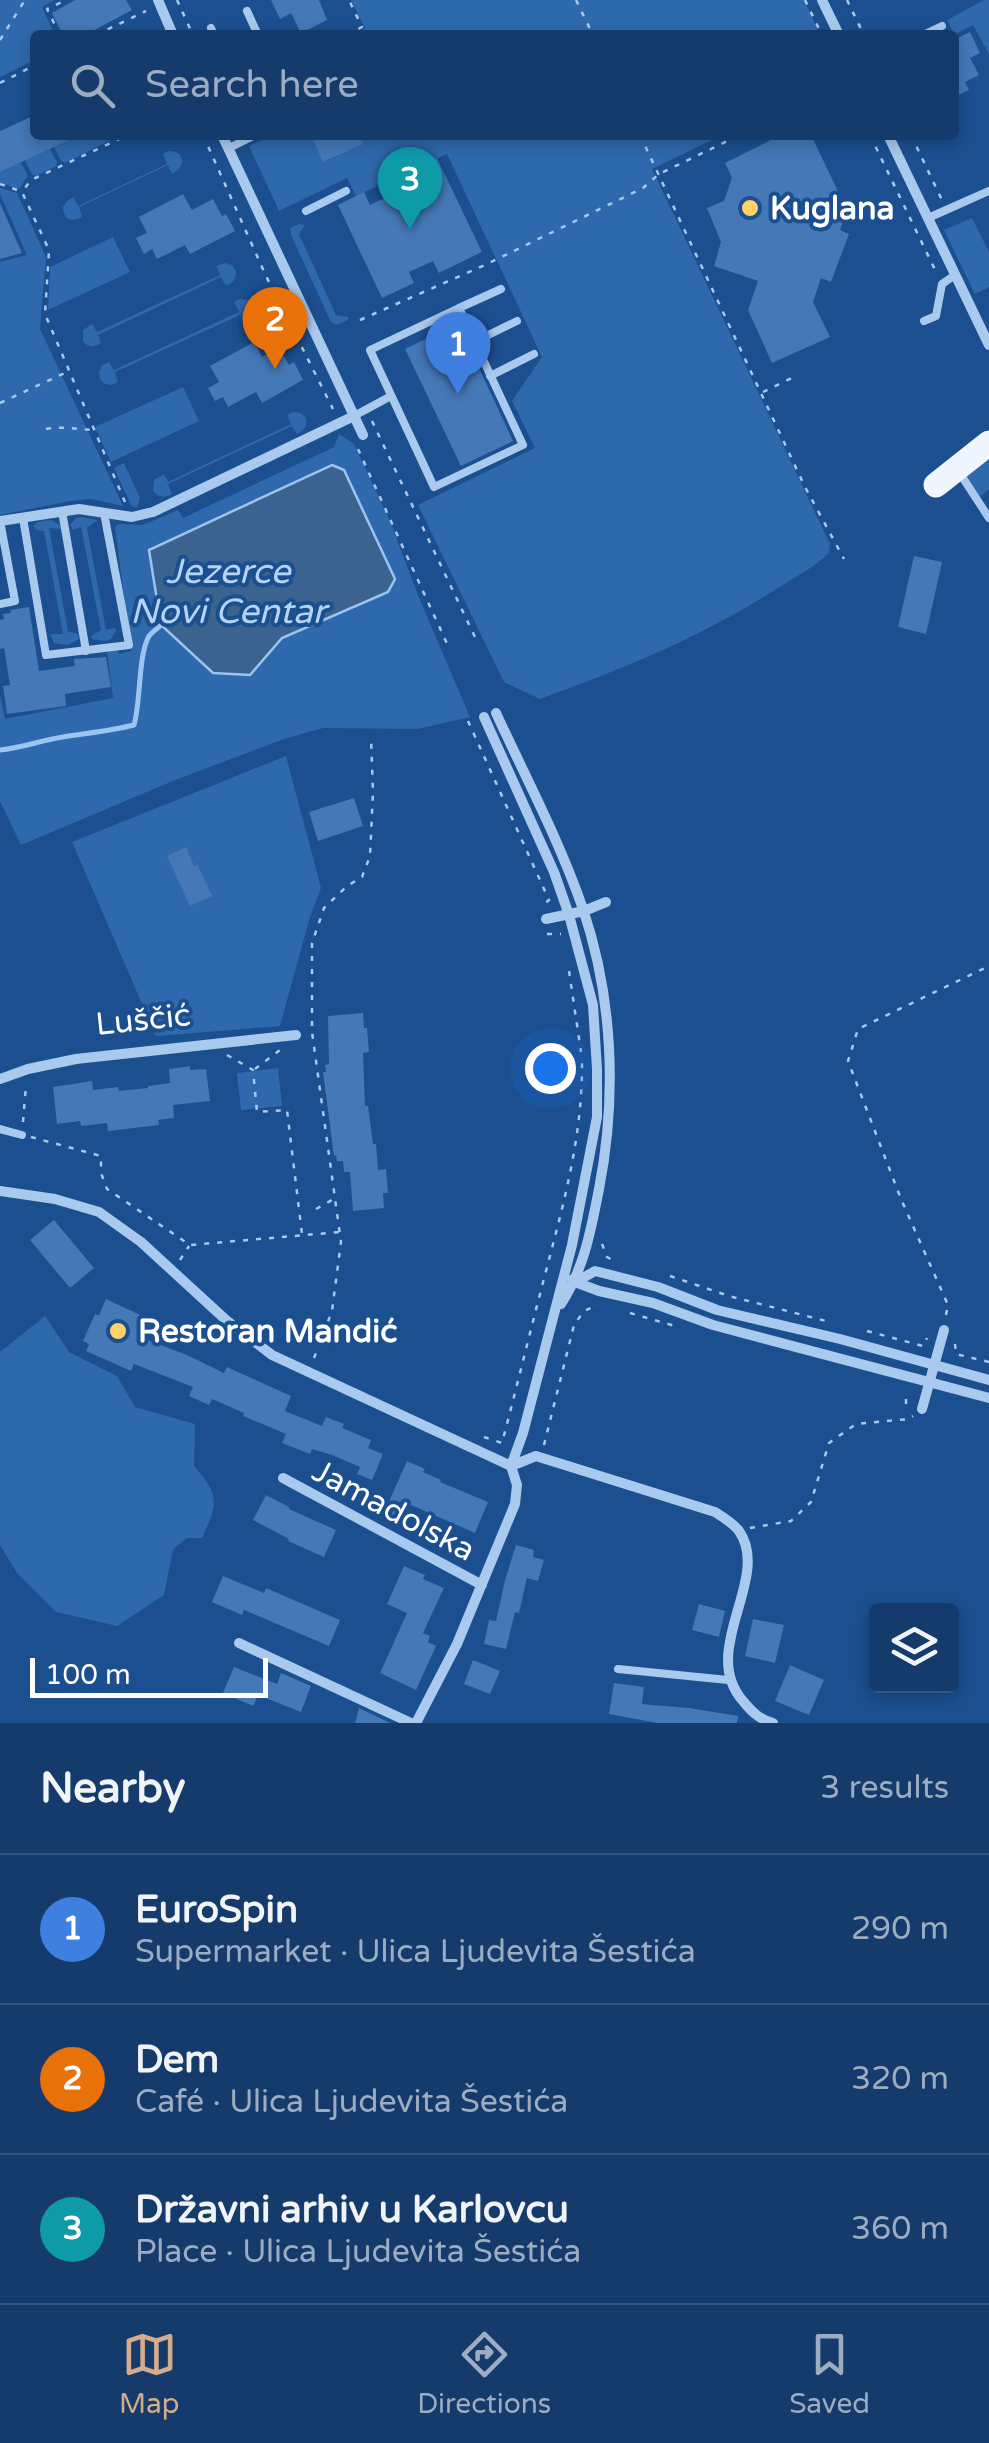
<!DOCTYPE html>
<html lang="en">
<head>
<meta charset="utf-8">
<style>
	:root { --surface:#143b6b; --page:#214673; --text:#f1f3f6; --muted:#9dadc1; --line:#33557e; --accent:#d6ab8b }
	body { margin:0; font-family:"Varela Round",sans-serif; background:var(--page); color:var(--text) }
	.controls { position:absolute; right:30px; bottom:30px; display:grid; overflow:hidden; border-radius:10px; box-shadow:0 5px 15px #0003 }
	.controls button { width:90px; height:90px; display:grid; place-items:center; padding:0; border:0; border-bottom:2px solid var(--line); background:var(--surface); color:var(--text); font:50px sans-serif }
	.scale { position:absolute; left:30px; bottom:25px; width:238px; box-sizing:border-box; padding-left:10px; border:5px solid #fff; border-top:0; font-size:28px; line-height:35px; white-space:nowrap; color:#fff; -webkit-text-stroke:8px #1b4f8f; paint-order:stroke }
	.you { position:absolute; left:550px; top:1068px; width:35px; height:35px; margin:-25px; border:8px solid #fff; border-radius:50%; background:#1a73e8; box-shadow:0 0 0 15px #1a73e833 }
	.badge { display:grid; place-items:center; width:65px; height:65px; border-radius:50%; background:var(--accent); color:#fff; font-size:32px; font-weight:700 }
	.pin { position:absolute; translate:-50% -82px; filter:drop-shadow(0 2px 5px #0008) }
	.pin::after { content:''; position:absolute; top:52px; width:35px; height:30px; background:inherit; clip-path:polygon(0 0,100% 0,50% 100%) }
	.list { margin:0; padding:0; list-style:none }
	h2 { display:flex; justify-content:space-between; align-items:center; height:130px; margin:0; padding:0 40px; font-size:42px }
	h2 small { font-size:32px; font-weight:400; color:var(--muted) }
	.list li { display:grid; grid-template-columns:65px 1fr auto; gap:30px; align-items:center; box-sizing:border-box; height:150px; padding:0 40px; border-top:2px solid var(--line) }
	.list b { display:block; font-size:38px; white-space:nowrap }
	.list p { margin:0; font-size:32px; white-space:nowrap; color:var(--muted) }
	.list em { font-size:32px; font-style:normal; color:var(--muted) }
	.icon { flex:none; width:55px; height:55px; fill:none; stroke:currentColor; stroke-width:2; stroke-linecap:round; stroke-linejoin:round }
	.map { position:relative; flex:none; width:989px; height:1723px; overflow:hidden }
	.search { position:absolute; background:var(--surface); box-shadow:0 5px 15px #0003; left:30px; right:30px; top:30px; height:110px; display:flex; align-items:center; gap:25px; box-sizing:border-box; padding:0 35px; border-radius:10px; color:var(--muted); font-size:38px }
	.sheet { height:580px; background:var(--surface) }
	nav { display:flex; justify-content:space-around; align-items:center; box-sizing:border-box; height:140px; border-top:2px solid var(--line); background:var(--surface); font-size:28px; color:var(--muted) }
	nav a { display:grid; justify-items:center; gap:5px }
	nav .on { color:var(--accent) }
	.map>svg:first-child { display:block }
	.green { fill:#2e69ad; fill-rule:evenodd }
	.water { fill:#3c6290; stroke:#9cc4f0; stroke-width:2.5 }
	.lines { fill:none; stroke-linecap:round; stroke-linejoin:round }
	.stream { stroke:#9cc4f0; stroke-width:5 }
	.building { fill:#4478b7 }
	.path { stroke:#a9c9ee; stroke-width:2.5; stroke-dasharray:5 8; stroke-linecap:butt }
	.lane { stroke:#a9c9ee; stroke-width:8 }
	.street { stroke:#a9c9ee; stroke-width:10 }
	.primary { stroke:#f0f6ff; stroke-width:25 }
	.poi-dot { fill:#ffd166; stroke:#1b4f8f; stroke-width:4 }
	.labels { text-anchor:middle; stroke-width:8; stroke-linejoin:round; paint-order:stroke }
	.poi-label { font-size:32px; font-weight:bold; fill:#fff; stroke:#1b4f8f; text-anchor:start }
	.street-label { font-size:32px; fill:#fff; stroke:#1b4f8f }
	.water-label { font-size:35px; font-style:italic; fill:#b5d3f5; stroke:#1b4f8f }
</style>
</head>
<body>
<div class="map">
<svg width="989" height="1723" viewBox="0 0 989 1723">
	<rect width="100%" height="100%" fill="#1b4f8f"/>
	<!-- green -->
	<path class="green" d="M 0,0 L 55,0 L 42,7 L 55,35 L 35,35 L 35,60 L 0,77 Z
		M 351,0 L 804,0 L 820,35 L 352,35 L 365,28 Z
		M 984,0 L 989,0 L 989,54 L 973,25 L 954,35 L 947,20 Z
		M 80,135 L 113,135 L 114,136 L 111,140 L 65,163 L 61,161 L 54,147 Z
		M 273,135 L 311,135 L 324,162 L 362,144 L 358,135 L 722,135 L 652,169 L 830,544 L 829,553 C 815,567 795,577 778,588 C 704,636 623,669 540,699 L 504,682 L 418,505 L 535,448 L 512,401 L 542,357 L 447,154 L 356,196 L 347,178 L 279,211 L 249,146 Z
		M 50,149 L 57,162 L 56,166 L 36,176 L 32,174 L 25,160 Z
		M 169,151 C 186,151 186,167 172,174 L 168,165 L 79,207 L 82,217 C 72,223 63,219 63,207 L 67,201 L 73,197 L 78,206 L 167,164 L 163,154 Z
		M 21,162 L 28,176 L 19,189 L 0,183 L 0,172 Z
		M 0,188 L 17,193 L 46,257 L 40,329 L 123,506 L 91,499 L 70,501 L 0,515 L 0,262 L 27,255 L 0,194 Z
		M 972,218 L 989,252 L 989,287 L 975,294 L 944,230 Z
		M 299,224 L 305,225 L 299,234 L 336,315 L 348,317 L 348,320 L 336,325 L 331,322 L 291,235 L 290,228 Z
		M 113,237 L 130,272 L 48,310 L 50,267 Z
		M 225,263 L 232,265 L 236,272 C 236,280 232,283 226,286 L 221,277 L 98,335 L 101,343 C 94,347 88,348 83,341 L 83,330 L 92,324 L 97,332 L 220,275 L 216,266 Z
		M 240,299 L 251,301 L 254,308 C 254,316 251,319 244,322 L 240,315 L 115,372 L 118,382 L 112,385 L 105,384 L 100,379 L 99,372 L 102,365 L 109,362 L 114,370 L 239,312 L 234,302 Z
		M 183,387 L 199,421 L 111,462 L 95,427 Z
		M 293,412 C 310,412 310,428 297,434 L 292,426 L 168,484 L 172,494 C 164,498 159,498 153,491 L 154,480 L 164,474 L 168,482 L 291,424 L 287,415 Z
		M 339,434 L 354,444 L 389,519 L 420,600 L 470,717 L 417,729 L 323,728 L 284,739 L 173,781 L 21,845 L 0,801 L 0,695 L 5,719 L 113,698 L 107,651 L 117,649 L 119,654 L 131,651 L 115,527 L 119,524 L 143,525 L 178,510 L 183,518 L 334,447 ZM 388,592 L 282,638 L 271,649 L 213,672 L 161,625 Z
		M 989,452 L 989,489 L 980,497 L 964,473 Z
		M 124,463 L 140,498 L 137,508 L 131,505 L 114,468 Z
		M 81,517 L 98,520 L 87,528 L 106,630 L 115,628 L 116,631 L 111,639 L 105,641 L 92,639 L 91,636 L 101,630 L 81,527 L 73,530 L 70,525 L 76,518 Z
		M 51,520 L 60,525 L 61,529 L 49,528 L 68,631 L 78,634 L 79,639 L 68,645 L 54,643 L 50,634 L 63,634 L 44,531 L 36,530 L 33,526 L 38,522 Z
		M 286,756 L 321,888 L 309,920 L 280,1026 L 156,1036 L 72,842 Z
		M 278,1068 L 282,1106 L 241,1110 L 237,1073 Z
		M 45,1316 L 69,1352 L 117,1376 L 135,1407 L 195,1424 L 194,1466 C 220,1495 218,1504 202,1538 L 187,1538 L 173,1549 L 164,1595 L 117,1626 L 56,1612 L 17,1573 L 0,1545 L 0,1352 Z"/>
	<!-- water -->
	<path class="water" d="M 332,465 L 344,470 L 395,579 L 388,592 L 282,638 L 250,675 L 213,673 L 161,625 L 149,550 Z"/>
	<g class="lines">
		<!-- stream -->
		<path class="stream" d="M 0,750 C 22,748 42,740 63,737 C 88,733 110,731 134,725 C 141,701 138,655 149,636 C 151,633 158,628 161,625"/>
	</g>
	<!-- building -->
	<path class="building" d="M 75,0 L 126,0 L 132,10 L 85,35 L 63,35 L 52,13 Z
		M 271,0 L 319,0 L 327,20 L 301,33 L 291,13 L 280,19 Z
		M 970,32 L 980,53 L 970,58 L 979,75 L 965,82 L 969,90 L 954,97 L 954,40 Z
		M 35,115 L 35,135 L 80,135 L 0,172 L 0,131 Z
		M 311,135 L 358,135 L 363,144 L 323,162 Z
		M 781,135 L 811,135 L 847,210 L 840,230 L 849,234 L 831,282 L 821,278 L 813,302 L 830,337 L 772,363 L 748,310 L 758,281 L 714,266 L 721,242 L 707,208 L 724,201 L 732,178 L 725,163 Z
		M 437,158 L 482,252 L 439,273 L 433,261 L 409,272 L 414,283 L 382,298 L 338,205 L 364,192 L 370,205 L 409,186 L 404,174 Z
		M 183,194 L 192,210 L 213,199 L 222,216 L 226,214 L 235,231 L 190,254 L 185,245 L 157,259 L 152,249 L 144,254 L 136,238 L 147,233 L 139,217 Z
		M 0,203 L 22,253 L 0,259 Z
		M 458,323 L 513,441 L 461,466 L 405,349 Z
		M 254,342 L 262,357 L 279,348 L 289,365 L 294,362 L 303,380 L 262,403 L 256,392 L 228,407 L 223,397 L 215,401 L 208,388 L 219,382 L 210,366 Z
		M 914,556 L 942,562 L 926,634 L 898,627 Z
		M 29,607 L 39,671 L 75,666 L 74,659 L 106,657 L 111,687 L 65,694 L 66,706 L 7,714 L 3,686 L 10,685 L 4,648 L 0,649 L 0,620 L 4,619 L 3,614 L 11,613 L 10,610 Z
		M 354,798 L 363,826 L 318,841 L 309,812 Z
		M 186,847 L 194,866 L 197,864 L 212,896 L 190,906 L 167,856 Z
		M 363,1013 L 364,1028 L 367,1028 L 369,1052 L 363,1053 L 365,1106 L 368,1106 L 373,1144 L 376,1144 L 378,1170 L 386,1169 L 388,1193 L 383,1193 L 384,1208 L 353,1211 L 350,1172 L 344,1172 L 343,1161 L 337,1161 L 336,1155 L 334,1156 L 323,1072 L 326,1072 L 325,1065 L 329,1064 L 328,1016 Z
		M 190,1066 L 190,1070 L 206,1069 L 210,1101 L 173,1105 L 174,1118 L 158,1120 L 159,1125 L 108,1131 L 107,1123 L 81,1126 L 80,1121 L 57,1124 L 53,1087 L 92,1081 L 93,1090 L 118,1087 L 119,1091 L 148,1088 L 148,1086 L 170,1083 L 169,1069 Z
		M 54,1220 L 94,1268 L 70,1288 L 30,1240 Z
		M 106,1299 L 153,1321 L 145,1339 L 187,1355 L 224,1373 L 227,1367 L 291,1396 L 285,1411 L 322,1426 L 326,1417 L 344,1424 L 342,1428 L 371,1440 L 368,1448 L 383,1454 L 372,1480 L 357,1474 L 360,1467 L 332,1455 L 312,1449 L 310,1454 L 282,1443 L 286,1434 L 243,1416 L 244,1413 L 212,1399 L 209,1405 L 189,1396 L 193,1387 L 134,1364 L 131,1371 L 86,1351 L 89,1344 L 83,1341 L 95,1314 L 99,1315 Z
		M 407,1461 L 425,1469 L 423,1472 L 441,1480 L 440,1482 L 488,1502 L 475,1533 L 409,1504 L 400,1525 L 382,1517 Z
		M 266,1495 L 289,1507 L 289,1509 L 336,1530 L 324,1557 L 288,1541 L 289,1539 L 253,1520 Z
		M 516,1545 L 534,1550 L 533,1557 L 544,1560 L 538,1581 L 527,1578 L 519,1613 L 515,1612 L 506,1649 L 484,1644 L 489,1620 L 496,1621 L 505,1580 Z
		M 404,1566 L 425,1575 L 423,1579 L 444,1588 L 423,1633 L 430,1636 L 428,1642 L 436,1646 L 416,1690 L 380,1673 L 407,1613 L 387,1604 Z
		M 223,1576 L 264,1593 L 266,1588 L 340,1620 L 329,1646 L 244,1610 L 242,1615 L 212,1602 Z
		M 699,1604 L 725,1611 L 719,1637 L 692,1630 Z
		M 753,1619 L 784,1625 L 775,1663 L 745,1656 Z
		M 473,1660 L 500,1671 L 490,1694 L 464,1684 Z
		M 790,1665 L 824,1680 L 809,1715 L 775,1701 Z
		M 234,1667 L 277,1684 L 281,1673 L 311,1686 L 301,1712 L 258,1695 L 253,1706 L 223,1693 Z
		M 614,1683 L 644,1687 L 642,1704 L 689,1708 L 738,1716 L 737,1723 L 658,1723 L 609,1714 Z
		M 359,1708 L 390,1723 L 355,1723 Z"/>
	<g class="lines">
		<!-- path -->
		<path class="path" d="M 177,0 L 193,35
			M 576,0 L 593,35
			M 805,0 L 822,35
			M 847,0 L 864,35
			M 60,35 L 47,9 L 62,2 L 61,0
			M 96,35 L 146,11
			M 347,35 L 362,27 L 349,0
			M 0,40 L 25,0
			M 0,83 L 35,65
			M 203,135 L 266,276 L 333,409
			M 640,135 L 805,487 L 844,559
			M 870,135 L 937,274
			M 911,135 L 942,200
			M 0,184 L 20,191
			M 360,320 L 487,264 L 643,188 L 659,174 L 740,135
			M 763,392 L 796,376
			M 0,403 L 69,371
			M 372,421 L 475,637
			M 46,429 C 62,426 76,429 93,430
			M 358,449 L 449,648
			M 125,502 L 45,314 L 49,250 L 22,192 L 31,180 L 128,135
			M 468,721 L 549,900 L 543,905
			M 547,934 L 561,934
			M 569,971 L 581,1052
			M 227,1055 L 253,1070 L 257,1112 L 287,1110 L 302,1234
			M 255,1069 L 280,1050
			M 23,1122 L 26,1085
			M 31,1137 L 101,1156 L 101,1173 L 107,1189 L 190,1245 L 340,1232
			M 316,1209 L 332,1200
			M 602,1244 L 607,1257 L 614,1261
			M 180,1260 L 189,1246
			M 670,1276 L 729,1296 L 830,1322
			M 630,1313 L 675,1326
			M 946,1315 L 948,1305 L 901,1199 L 848,1061 L 858,1029 L 989,966
			M 867,1331 L 923,1346 L 927,1338
			M 955,1344 L 956,1354 L 989,1362
			M 314,1358 L 332,1311 L 341,1242 L 312,1032 L 312,943 L 324,908 L 347,886 L 362,877 L 370,856 L 373,792 L 371,737
			M 906,1404 L 906,1392
			M 484,1437 L 502,1443 C 515,1394 527,1344 540,1294 C 560,1216 583,1142 582,1060
			M 544,1445 L 574,1325 L 584,1311 L 598,1305
			M 750,1528 L 791,1521 L 811,1502 L 829,1443 L 856,1424 L 909,1419 L 913,1416"/>
		<!-- lane -->
		<path class="lane" d="M 247,11 L 258,35
			M 211,28 L 214,35
			M 923,35 L 942,26
			M 229,148 L 255,135
			M 306,211 L 346,191
			M 928,218 L 989,191
			M 459,308 L 523,445 L 434,487 L 370,350 Z
			M 459,308 L 501,289
			M 924,321 L 936,316 L 942,284 L 955,275
			M 474,342 L 517,321
			M 490,376 L 534,354
			M 354,416 L 391,396
			M 959,472 L 989,518
			M 62,511 L 86,651
			M 23,518 L 46,655 L 129,645 L 104,513
			M 0,604 L 15,601 L 0,521
			M 0,1129 L 22,1135
			M 618,1669 L 728,1680"/>
		<!-- street -->
		<path class="street" d="M 158,0 L 173,35
			M 822,0 L 839,35
			M 222,135 L 363,435
			M 888,135 L 989,345
			M 0,521 L 79,509 L 132,517 L 153,512 L 354,416
			M 496,713 C 526,778 560,842 583,909 C 613,998 617,1097 599,1189 C 591,1230 584,1269 561,1304
			M 484,717 L 554,872 L 569,915 L 593,1005 L 597,1069 L 597,1117 L 572,1245 L 523,1433 L 511,1466
			M 546,919 L 584,911 L 606,902
			M 0,1079 L 28,1069 L 76,1059 L 296,1035
			M 0,1191 L 55,1199 L 99,1212 L 141,1242 L 226,1320 L 272,1355 L 511,1466 L 517,1485 L 515,1504 L 457,1644 L 416,1723
			M 573,1279 L 575,1282 L 599,1291 L 653,1303 L 713,1325 L 989,1398
			M 576,1282 L 595,1271 L 658,1287 L 717,1310 L 840,1339 L 989,1380
			M 922,1409 L 944,1330
			M 511,1466 L 536,1456 L 715,1512 C 723,1517 734,1524 739,1531 C 772,1578 698,1650 743,1701 C 752,1712 759,1719 773,1723
			M 283,1478 L 482,1585
			M 239,1643 L 411,1723"/>
		<!-- primary -->
		<path class="primary" d="M 936,485 L 989,443"/>
	</g>
	<!-- markers -->
	<g class="poi-dot">
		<circle cx="750" cy="208" r="10"/>
		<circle cx="118" cy="1331" r="10"/>
	</g>
	<g class="labels">
		<!-- poi labels -->
		<g class="poi-label">
			<text x="770" y="219">Kuglana</text>
			<text x="138" y="1342">Restoran Mandić</text>
		</g>
		<!-- street labels -->
		<g class="street-label">
			<text transform="translate(143 1019) rotate(-6)" y="11">Luščić</text>
			<text transform="translate(394 1510) rotate(28)" y="11">Jamadolska</text>
		</g>
		<!-- water labels -->
		<g class="water-label">
			<text x="228" y="583">Jezerce<tspan x="228" dy="40">Novi Centar</tspan></text>
		</g>
	</g>
</svg>
<div class="controls">
<button><svg class="icon" aria-label="layers" viewBox="0 0 24 24"><path d="M12 4l9 5-9 5-9-5zM3 14l9 5 9-5"/></svg></button>
</div>
<div class="scale">100 m</div>
<div class="you"></div>
<div class="pin badge" style="left:458px;top:394px;background:#3f7fe0">1</div>
<div class="pin badge" style="left:275px;top:369px;background:#e8710a">2</div>
<div class="pin badge" style="left:410px;top:229px;background:#0f9aa8">3</div>
<div class="search"><svg class="icon" aria-label="search" viewBox="0 0 24 24"><circle cx="10" cy="10" r="6"/><path d="M15 15l6 6"/></svg>Search here</div>
</div>
<section class="sheet">
<h2>Nearby<small>3 results</small></h2>
<ul class="list">
<li><span class="badge" style="background:#3f7fe0">1</span><div><b>EuroSpin</b><p>Supermarket · Ulica Ljudevita Šestića</p></div><em>290 m</em></li>
<li><span class="badge" style="background:#e8710a">2</span><div><b>Dem</b><p>Café · Ulica Ljudevita Šestića</p></div><em>320 m</em></li>
<li><span class="badge" style="background:#0f9aa8">3</span><div><b>Državni arhiv u Karlovcu</b><p>Place · Ulica Ljudevita Šestića</p></div><em>360 m</em></li>
</ul>
</section>
<nav>
<a class="on"><svg class="icon" aria-label="map" viewBox="0 0 24 24"><path d="M3 6l6-2 6 2 6-2v14l-6 2-6-2-6 2zM9 4v14M15 6v14"/></svg>Map</a>
<a><svg class="icon" aria-label="directions" viewBox="0 0 24 24"><path d="M12 3l9 9-9 9-9-9zM9 14v-3h6M13 9l2 2-2 2"/></svg>Directions</a>
<a><svg class="icon" aria-label="saved" viewBox="0 0 24 24"><path d="M7 4h10v16l-5-4-5 4z"/></svg>Saved</a>
</nav>
</body>
</html>
